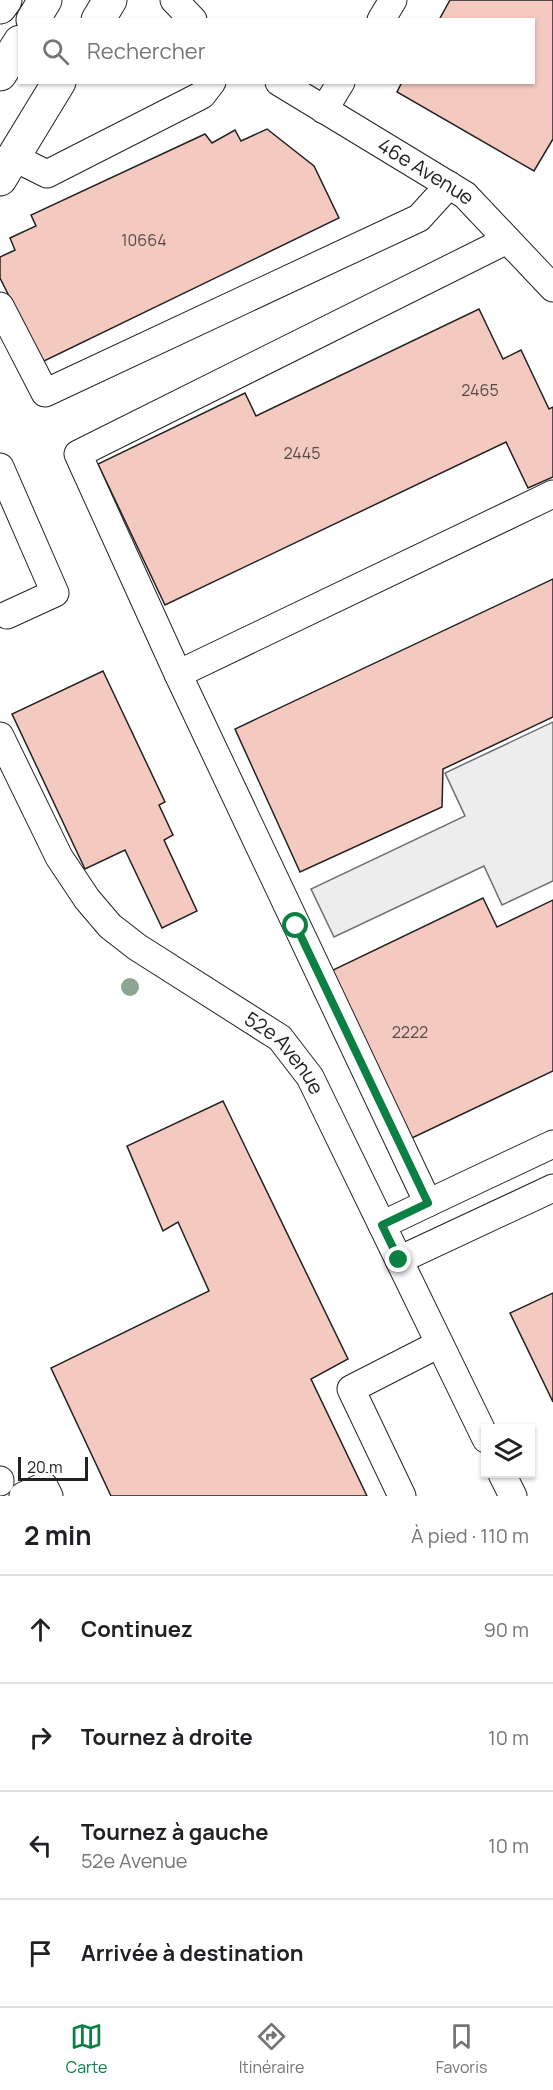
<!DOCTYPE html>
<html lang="fr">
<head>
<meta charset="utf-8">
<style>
	:root { --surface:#fff; --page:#f2f2f2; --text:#202124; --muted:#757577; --line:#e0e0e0; --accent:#0b8043 }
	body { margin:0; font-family:Manrope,sans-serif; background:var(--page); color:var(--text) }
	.controls { position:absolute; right:18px; bottom:18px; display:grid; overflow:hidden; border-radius:0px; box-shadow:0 2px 4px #0004 }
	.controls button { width:54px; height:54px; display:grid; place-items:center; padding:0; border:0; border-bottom:2px solid var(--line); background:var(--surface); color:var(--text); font:30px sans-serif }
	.scale { position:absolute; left:18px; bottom:15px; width:70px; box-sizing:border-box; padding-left:6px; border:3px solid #222; border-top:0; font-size:16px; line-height:21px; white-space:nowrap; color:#222; -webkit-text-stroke:4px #fff; paint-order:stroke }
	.stop { position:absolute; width:18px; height:18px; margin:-14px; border:4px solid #0b8043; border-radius:50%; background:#fff }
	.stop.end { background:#0b8043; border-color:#fff; box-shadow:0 2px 6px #0008 }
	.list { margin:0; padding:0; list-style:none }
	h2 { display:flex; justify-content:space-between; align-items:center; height:78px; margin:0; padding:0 24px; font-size:26px }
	h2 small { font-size:20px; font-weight:400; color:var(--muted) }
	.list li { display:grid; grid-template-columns:39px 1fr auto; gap:18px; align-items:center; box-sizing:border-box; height:108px; padding:0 24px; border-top:2px solid var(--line) }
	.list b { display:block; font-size:22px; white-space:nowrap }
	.list p { margin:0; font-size:20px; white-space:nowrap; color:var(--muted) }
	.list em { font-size:20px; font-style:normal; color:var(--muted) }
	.icon { flex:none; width:33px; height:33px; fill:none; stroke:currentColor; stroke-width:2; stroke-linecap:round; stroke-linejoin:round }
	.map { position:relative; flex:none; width:553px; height:1496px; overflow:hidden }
	.search { position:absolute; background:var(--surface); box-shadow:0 2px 4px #0004; left:18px; right:18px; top:18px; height:66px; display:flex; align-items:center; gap:15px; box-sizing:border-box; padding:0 21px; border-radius:0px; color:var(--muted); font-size:22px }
	.sheet { height:510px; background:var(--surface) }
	nav { display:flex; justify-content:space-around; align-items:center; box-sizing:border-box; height:84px; border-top:2px solid var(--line); background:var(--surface); font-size:16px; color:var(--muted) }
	nav a { display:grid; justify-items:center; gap:3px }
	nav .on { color:var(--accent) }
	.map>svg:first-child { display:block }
	.parking { fill:#ededed; stroke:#6f6f6f; stroke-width:1.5 }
	.building { fill:#f3c9c0; stroke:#222; stroke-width:1.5 }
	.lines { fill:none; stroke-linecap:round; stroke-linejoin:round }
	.minor-casing { stroke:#222; stroke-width:29 }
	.major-casing { stroke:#222; stroke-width:35 }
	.highway-casing { stroke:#222; stroke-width:35 }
	.minor { stroke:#fff; stroke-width:27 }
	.major { stroke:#fff; stroke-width:33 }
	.highway { stroke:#fff; stroke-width:33 }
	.tree { fill:#8da692 }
	.route { stroke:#0b8043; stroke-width:8 }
	.labels { text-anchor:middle; stroke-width:4.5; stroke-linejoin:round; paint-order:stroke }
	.number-label { font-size:16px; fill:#564c4a }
	.street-label { font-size:20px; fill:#222; stroke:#fff }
</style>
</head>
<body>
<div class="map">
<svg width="553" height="1496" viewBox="0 0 553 1496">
	<rect width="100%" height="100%" fill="#fff"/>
	<!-- parking -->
	<path class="parking" d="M 553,722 L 553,881 L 502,905 L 484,866 L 334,937 L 311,889 L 465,816 L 445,773 Z"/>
	<!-- building -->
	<path class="building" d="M 450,0 L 553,0 L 553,139 L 534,171 L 397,92 L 402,82 L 534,82 L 534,20 L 439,20 Z
		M 267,129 L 314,166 L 339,218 L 42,362 L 0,278 L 0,257 L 15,250 L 10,238 L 36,226 L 31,215 L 205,134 L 212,143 L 235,130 L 241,141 Z
		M 479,309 L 503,359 L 521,350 L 549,409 L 553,407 L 553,477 L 528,488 L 506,442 L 165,605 L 98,464 L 245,393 L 256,416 Z
		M 553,579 L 553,717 L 443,769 L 442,807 L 300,872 L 235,729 Z
		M 103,671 L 165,802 L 159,805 L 173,835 L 164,840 L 197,911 L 162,928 L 125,850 L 85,869 L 12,714 Z
		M 483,898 L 497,927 L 553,900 L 553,1071 L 412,1138 L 331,971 Z
		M 223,1101 L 348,1359 L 311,1379 L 367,1496 L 111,1496 L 51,1368 L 209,1291 L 178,1222 L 163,1231 L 127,1146 Z
		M 553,1293 L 553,1402 L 510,1313 Z"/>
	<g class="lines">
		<!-- minor casing -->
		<g class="minor-casing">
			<g id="minor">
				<path d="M 174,0 L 193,20"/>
				<path d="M 381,20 L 393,0"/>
				<path id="s1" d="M 279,82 L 465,195 L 553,288"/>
				<path d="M 324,110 L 341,82"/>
				<path d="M 13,157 L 47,174 L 202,95 L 212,82"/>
				<path d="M 0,306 L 45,393 L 419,218 L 449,185"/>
				<path d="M 0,467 L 55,593 L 7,615"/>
				<path d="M 178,674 L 78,454 L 507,240"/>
				<path id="s2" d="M 0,736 L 59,857 L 87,899 L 110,926 L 137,947 L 280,1038 L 310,1077 L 486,1439"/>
				<path d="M 428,1203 L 553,1144"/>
				<path d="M 382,1225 L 428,1203 L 178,674 L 553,494"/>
				<path d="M 399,1260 L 553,1188"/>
				<path d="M 502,1474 L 513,1496"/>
				<path d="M 0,1480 L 0,1482"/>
				<path d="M 23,1496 L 44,1486 L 49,1496"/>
				<path d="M 402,1496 L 351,1389 L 439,1344"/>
			</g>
		</g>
		<!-- major casing -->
		<g class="major-casing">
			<path id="major" d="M 98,20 L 110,0
				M 0,179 L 59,82"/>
		</g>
		<!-- highway casing -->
		<g class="highway-casing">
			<path id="highway" d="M 0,7 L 5,0
				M 33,20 L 45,0
				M 0,74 L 20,42"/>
		</g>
		<!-- minor -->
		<use href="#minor" class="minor"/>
		<!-- major -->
		<use href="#major" class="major"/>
		<!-- highway -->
		<use href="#highway" class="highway"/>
	</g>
	<!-- trees -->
	<circle class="tree" cx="130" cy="987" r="9"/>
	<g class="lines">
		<!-- route -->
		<path class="route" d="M 296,926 L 428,1203 L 382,1225 L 399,1260"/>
	</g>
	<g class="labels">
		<!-- number labels -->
		<g class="number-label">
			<text x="144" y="246">10664</text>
			<text x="480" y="396">2465</text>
			<text x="302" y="459">2445</text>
			<text x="410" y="1038">2222</text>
		</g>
		<!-- street labels -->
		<g class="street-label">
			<text dy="7" stroke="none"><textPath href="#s1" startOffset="172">46e Avenue</textPath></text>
			<text dy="7" stroke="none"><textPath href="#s2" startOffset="438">52e Avenue</textPath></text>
		</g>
	</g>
</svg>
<div class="controls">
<button><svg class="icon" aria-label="layers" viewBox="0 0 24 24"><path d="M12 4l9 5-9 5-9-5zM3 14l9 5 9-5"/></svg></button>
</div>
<div class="scale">20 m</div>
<div class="stop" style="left:296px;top:926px"></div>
<div class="stop end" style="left:399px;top:1260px"></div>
<div class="search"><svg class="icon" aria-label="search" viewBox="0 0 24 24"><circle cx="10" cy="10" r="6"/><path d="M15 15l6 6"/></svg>Rechercher</div>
</div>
<section class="sheet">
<h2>2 min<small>À pied · 110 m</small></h2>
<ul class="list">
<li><svg class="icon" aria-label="ahead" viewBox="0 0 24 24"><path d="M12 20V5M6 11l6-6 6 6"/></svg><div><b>Continuez</b></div><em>90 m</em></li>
<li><svg class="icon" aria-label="right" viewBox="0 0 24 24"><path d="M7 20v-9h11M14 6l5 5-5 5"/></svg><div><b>Tournez à droite</b></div><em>10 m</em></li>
<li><svg class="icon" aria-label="left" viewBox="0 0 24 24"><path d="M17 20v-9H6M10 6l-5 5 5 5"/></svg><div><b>Tournez à gauche</b><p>52e Avenue</p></div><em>10 m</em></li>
<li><svg class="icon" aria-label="arrive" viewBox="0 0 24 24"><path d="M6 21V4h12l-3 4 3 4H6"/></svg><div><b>Arrivée à destination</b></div></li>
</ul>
</section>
<nav>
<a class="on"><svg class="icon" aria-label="map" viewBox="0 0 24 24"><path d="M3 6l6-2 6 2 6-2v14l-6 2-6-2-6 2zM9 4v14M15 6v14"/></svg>Carte</a>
<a><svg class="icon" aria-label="directions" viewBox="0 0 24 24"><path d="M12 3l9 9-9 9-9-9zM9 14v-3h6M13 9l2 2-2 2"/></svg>Itinéraire</a>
<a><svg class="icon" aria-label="saved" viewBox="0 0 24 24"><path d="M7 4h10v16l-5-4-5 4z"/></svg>Favoris</a>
</nav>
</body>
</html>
